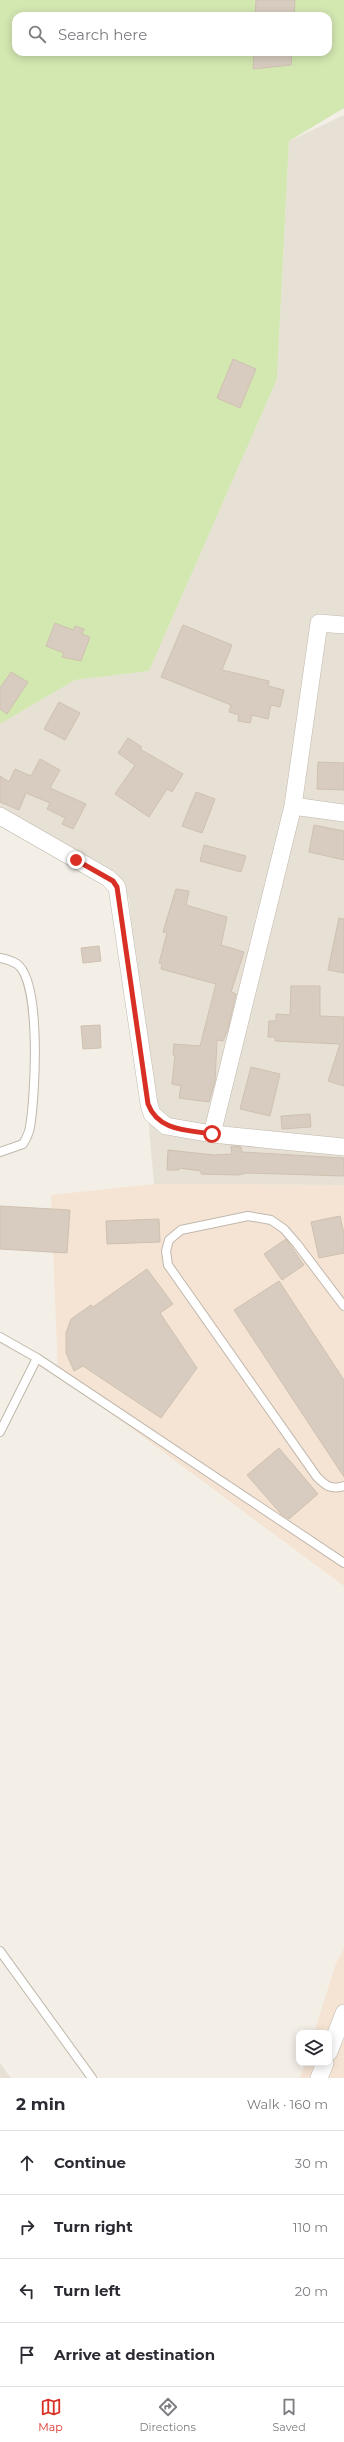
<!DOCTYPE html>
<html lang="en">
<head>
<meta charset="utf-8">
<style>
	:root { --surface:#fff; --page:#f2f2f3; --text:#2b2b33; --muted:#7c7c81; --line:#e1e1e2; --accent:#d93025 }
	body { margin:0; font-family:Montserrat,sans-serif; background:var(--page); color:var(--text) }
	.controls { position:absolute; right:12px; bottom:12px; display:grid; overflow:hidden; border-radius:8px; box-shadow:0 2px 10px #0003 }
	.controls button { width:36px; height:36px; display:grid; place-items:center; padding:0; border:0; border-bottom:1px solid var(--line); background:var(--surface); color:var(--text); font:20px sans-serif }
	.stop { position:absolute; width:12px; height:12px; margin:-9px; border:3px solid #d93025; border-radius:50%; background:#fff }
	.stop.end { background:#d93025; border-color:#fff; box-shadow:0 1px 4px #0008 }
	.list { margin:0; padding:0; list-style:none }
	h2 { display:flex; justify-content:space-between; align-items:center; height:52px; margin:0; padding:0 16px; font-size:17px }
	h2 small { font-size:13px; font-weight:400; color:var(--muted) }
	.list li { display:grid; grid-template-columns:26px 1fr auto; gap:12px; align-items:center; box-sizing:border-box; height:64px; padding:0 16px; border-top:1px solid var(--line) }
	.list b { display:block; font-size:15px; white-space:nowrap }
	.list em { font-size:13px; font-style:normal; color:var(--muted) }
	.icon { flex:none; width:22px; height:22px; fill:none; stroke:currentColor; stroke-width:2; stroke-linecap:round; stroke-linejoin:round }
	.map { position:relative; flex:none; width:344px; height:2078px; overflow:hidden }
	.search { position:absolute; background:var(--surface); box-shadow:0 2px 10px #0003; left:12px; right:12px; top:12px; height:44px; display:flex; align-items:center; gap:10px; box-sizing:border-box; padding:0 14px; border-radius:12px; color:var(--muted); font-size:15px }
	.sheet { height:308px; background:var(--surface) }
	nav { display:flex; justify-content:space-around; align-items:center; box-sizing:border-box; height:56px; border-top:1px solid var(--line); background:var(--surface); font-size:11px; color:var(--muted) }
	nav a { display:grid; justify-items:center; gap:2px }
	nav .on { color:var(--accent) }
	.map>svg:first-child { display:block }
	.residential { fill:#e7e0d5 }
	.commercial { fill:#f5e4d3 }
	.green { fill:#d3e7b1; fill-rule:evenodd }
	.building { fill:#d8ccc0; stroke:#cfc1b0 }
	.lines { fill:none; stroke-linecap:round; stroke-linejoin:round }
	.lane-casing { stroke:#c1b8ad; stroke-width:10 }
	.street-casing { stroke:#c1b8ad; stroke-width:18 }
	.lane { stroke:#fff; stroke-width:8 }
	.street { stroke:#fff; stroke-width:17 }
	.route { stroke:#d93025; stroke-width:5 }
</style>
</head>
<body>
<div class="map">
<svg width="344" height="2078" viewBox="0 0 344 2078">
	<rect width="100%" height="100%" fill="#f3efe7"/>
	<!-- residential -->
	<path class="residential" d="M 344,115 L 344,1185 L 154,1184 L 129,898 L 0,821 L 0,724 L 75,680 L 149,671 L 277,379 L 289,141 Z
		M 0,2063 L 11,2078 L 0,2078 Z"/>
	<!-- commercial -->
	<path class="commercial" d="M 154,1184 L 344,1185 L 344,1586 L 58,1374 L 51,1195 Z
		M 344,1948 L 344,2078 L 300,2078 L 305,2063 L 329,2063 L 329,2033 L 314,2033 L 336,1963 Z"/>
	<!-- green -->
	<path class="green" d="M 0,0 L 344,0 L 344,108 L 289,141 L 277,379 L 149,671 L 75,680 L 0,724 ZM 16,16 L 328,16 L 328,52 L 16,52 Z"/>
	<!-- building -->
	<path class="building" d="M 256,0 L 295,0 L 294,16 L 255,16 Z
		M 254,52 L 292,52 L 291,65 L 253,69 Z
		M 233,359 L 256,369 L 240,408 L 217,398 Z
		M 55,623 L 73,630 L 75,626 L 84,629 L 82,634 L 90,637 L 81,661 L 62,657 L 64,653 L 46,646 Z
		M 183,625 L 232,645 L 222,670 L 269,681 L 268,686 L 284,690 L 280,707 L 271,705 L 268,719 L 252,715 L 250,723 L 238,721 L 239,715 L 229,712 L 231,705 L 161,677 Z
		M 11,672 L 28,682 L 7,714 L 0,709 L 0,688 Z
		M 59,702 L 80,713 L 65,740 L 44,729 Z
		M 128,738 L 142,747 L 140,749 L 183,774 L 172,792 L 167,789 L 149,817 L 115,794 L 135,765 L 118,753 Z
		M 40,759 L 60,770 L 50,788 L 86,804 L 73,829 L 62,824 L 65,818 L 47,809 L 50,803 L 26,793 L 19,810 L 0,802 L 0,776 L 9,782 L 15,769 L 31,776 Z
		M 318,762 L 344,763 L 344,790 L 317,789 Z
		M 196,792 L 215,799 L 202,833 L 182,826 Z
		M 314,825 L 344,831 L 344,860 L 309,852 Z
		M 204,845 L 246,856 L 241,872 L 200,861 Z
		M 176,889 L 189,891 L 186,905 L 227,917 L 221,945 L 244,952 L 231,992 L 236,994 L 228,1029 L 223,1041 L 217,1040 L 215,1081 L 209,1102 L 179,1098 L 181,1086 L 172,1084 L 175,1055 L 173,1055 L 174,1044 L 200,1046 L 216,984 L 161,969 L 162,964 L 159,963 L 167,933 L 163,932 Z
		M 339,918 L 344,919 L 344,973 L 328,970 Z
		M 99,946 L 101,961 L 83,963 L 81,948 Z
		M 291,986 L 320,986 L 320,1016 L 344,1017 L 344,1086 L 328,1081 L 340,1044 L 275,1041 L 275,1037 L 268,1037 L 269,1021 L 276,1021 L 276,1014 L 290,1015 Z
		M 100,1025 L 101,1048 L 83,1049 L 81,1026 Z
		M 251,1067 L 280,1074 L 270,1116 L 240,1109 Z
		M 310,1114 L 311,1127 L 282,1129 L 281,1116 Z
		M 231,1146 L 241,1147 L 242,1152 L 344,1158 L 344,1176 L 247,1173 L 238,1175 L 201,1174 L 201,1171 L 179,1168 L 179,1170 L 167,1170 L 168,1150 L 214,1155 L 232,1154 Z
		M 0,1206 L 70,1210 L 67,1253 L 0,1249 Z
		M 340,1216 L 344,1233 L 344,1253 L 319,1258 L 311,1222 Z
		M 159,1219 L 160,1242 L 107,1244 L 106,1221 Z
		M 286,1239 L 304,1265 L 282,1280 L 264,1254 Z
		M 147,1269 L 173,1304 L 160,1313 L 197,1368 L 161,1418 L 83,1366 L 74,1371 L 66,1353 L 66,1333 L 71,1319 L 91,1305 L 93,1307 Z
		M 279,1281 L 344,1380 L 344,1477 L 234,1310 Z
		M 279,1448 L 318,1494 L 289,1519 L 281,1514 L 247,1475 Z"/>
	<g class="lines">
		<!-- lane casing -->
		<g class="lane-casing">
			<path id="lane" d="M 0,958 C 6,959 12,961 17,964 C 42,982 35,1098 30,1127 C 29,1133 26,1139 23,1144 L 0,1152
				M 344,1306 L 297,1244 L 284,1229 L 271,1220 L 248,1216 L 181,1230 L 169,1240 L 166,1251 L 168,1265 L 317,1477 C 326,1486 331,1490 344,1486
				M 0,1337 L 37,1358 L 344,1563
				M 0,1432 L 37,1358
				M 0,1951 L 92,2078"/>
		</g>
		<!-- street casing -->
		<g class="street-casing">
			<path id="street" d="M 293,806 L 344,813
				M 0,816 L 108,878 L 117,887 L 149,1104 L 152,1114 L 166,1126 L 212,1134 L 344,1147
				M 212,1134 L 293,806 L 319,623 L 344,625
				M 329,2052 L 344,2013
				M 319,2078 L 325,2063"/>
		</g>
		<!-- lane -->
		<use href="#lane" class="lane"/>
		<!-- street -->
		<use href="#street" class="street"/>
	</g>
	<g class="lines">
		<!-- route -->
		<path class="route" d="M 76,860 L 113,881 L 117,887 L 148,1104 C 158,1131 187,1130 212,1134"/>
	</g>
</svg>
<div class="controls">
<button><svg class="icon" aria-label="layers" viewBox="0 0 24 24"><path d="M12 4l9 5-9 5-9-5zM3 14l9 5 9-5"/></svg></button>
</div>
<div class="stop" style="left:212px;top:1134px"></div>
<div class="stop end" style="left:76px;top:860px"></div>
<div class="search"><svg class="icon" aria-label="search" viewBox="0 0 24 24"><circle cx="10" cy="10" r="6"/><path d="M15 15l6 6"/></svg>Search here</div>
</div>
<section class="sheet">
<h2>2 min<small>Walk · 160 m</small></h2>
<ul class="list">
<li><svg class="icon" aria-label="ahead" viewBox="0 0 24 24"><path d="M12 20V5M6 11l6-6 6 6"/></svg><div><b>Continue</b></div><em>30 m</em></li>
<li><svg class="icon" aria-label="right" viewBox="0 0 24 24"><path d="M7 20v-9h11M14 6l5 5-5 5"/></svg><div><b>Turn right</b></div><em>110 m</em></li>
<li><svg class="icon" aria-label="left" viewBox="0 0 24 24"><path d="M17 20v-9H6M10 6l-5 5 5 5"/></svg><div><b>Turn left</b></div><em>20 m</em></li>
<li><svg class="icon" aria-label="arrive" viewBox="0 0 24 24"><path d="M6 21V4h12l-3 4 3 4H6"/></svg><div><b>Arrive at destination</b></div></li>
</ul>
</section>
<nav>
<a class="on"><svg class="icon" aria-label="map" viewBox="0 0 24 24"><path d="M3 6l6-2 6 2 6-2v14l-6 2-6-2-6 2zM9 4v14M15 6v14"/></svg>Map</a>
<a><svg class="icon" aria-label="directions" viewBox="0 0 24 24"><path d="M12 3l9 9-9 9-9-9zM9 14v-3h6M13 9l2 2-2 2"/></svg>Directions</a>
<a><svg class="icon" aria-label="saved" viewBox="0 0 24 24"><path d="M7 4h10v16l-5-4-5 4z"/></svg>Saved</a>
</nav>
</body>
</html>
